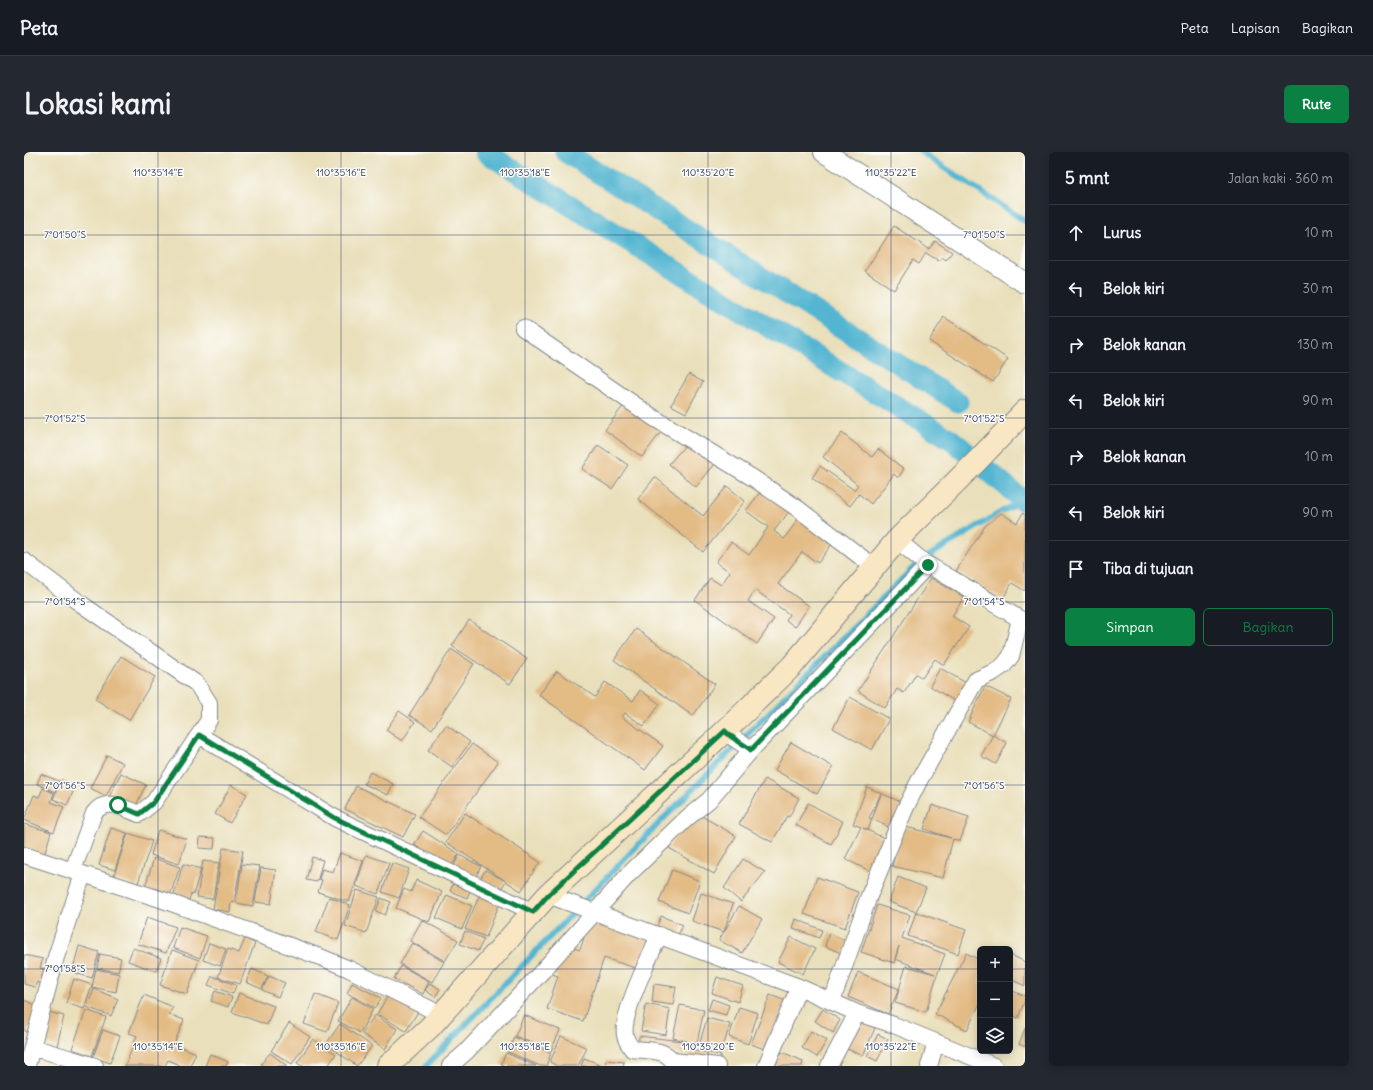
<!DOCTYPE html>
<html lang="id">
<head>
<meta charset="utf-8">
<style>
	:root { --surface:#171b24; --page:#242831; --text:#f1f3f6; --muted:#9ea1a6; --line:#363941; --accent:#0b8043 }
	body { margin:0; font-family:Delius,sans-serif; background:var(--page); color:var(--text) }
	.controls { position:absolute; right:12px; bottom:12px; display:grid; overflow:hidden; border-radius:6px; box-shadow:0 2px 10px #0003 }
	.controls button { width:36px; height:36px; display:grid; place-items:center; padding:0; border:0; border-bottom:1px solid var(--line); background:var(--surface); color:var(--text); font:20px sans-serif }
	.stop { position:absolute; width:12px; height:12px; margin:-9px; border:3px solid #0b8043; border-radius:50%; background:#fff }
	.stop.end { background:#0b8043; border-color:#fff; box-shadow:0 1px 4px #0008 }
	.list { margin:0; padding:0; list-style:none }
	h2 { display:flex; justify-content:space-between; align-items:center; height:52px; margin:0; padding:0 16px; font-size:17px }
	h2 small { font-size:13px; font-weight:400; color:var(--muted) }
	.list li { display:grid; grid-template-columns:26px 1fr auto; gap:12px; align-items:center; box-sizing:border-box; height:56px; padding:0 16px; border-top:1px solid var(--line) }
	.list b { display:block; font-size:15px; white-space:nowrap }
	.list em { font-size:13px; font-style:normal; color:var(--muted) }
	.actions { display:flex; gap:8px; padding:12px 16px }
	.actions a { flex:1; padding:9px 0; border:1px solid var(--accent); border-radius:6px; text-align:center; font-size:14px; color:var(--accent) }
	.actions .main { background:var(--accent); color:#fff }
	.icon { flex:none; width:22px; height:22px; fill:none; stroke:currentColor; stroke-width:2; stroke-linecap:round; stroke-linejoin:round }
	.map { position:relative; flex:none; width:1001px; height:914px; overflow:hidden; border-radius:6px }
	header { display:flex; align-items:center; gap:24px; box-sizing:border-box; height:56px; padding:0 20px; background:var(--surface); border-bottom:1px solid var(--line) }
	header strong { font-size:19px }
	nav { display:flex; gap:22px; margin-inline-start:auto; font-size:14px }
	.intro { display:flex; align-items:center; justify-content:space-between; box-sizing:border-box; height:96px; padding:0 24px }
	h1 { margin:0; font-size:28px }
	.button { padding:10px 18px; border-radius:6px; background:var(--accent); color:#fff; font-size:14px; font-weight:700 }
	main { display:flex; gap:24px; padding:0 24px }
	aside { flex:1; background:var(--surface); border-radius:6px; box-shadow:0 2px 10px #0003 }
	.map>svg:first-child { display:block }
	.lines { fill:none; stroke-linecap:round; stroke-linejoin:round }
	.stream { stroke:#52b5d1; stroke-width:6 }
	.canal { stroke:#52b5d1; stroke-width:21 }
	.building { fill:#e3bb85 }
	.minor-casing { stroke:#82878c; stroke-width:18 }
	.tertiary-casing { stroke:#82878c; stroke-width:22 }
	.secondary-casing { stroke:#82878c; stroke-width:24 }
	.minor { stroke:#fff; stroke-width:16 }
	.tertiary { stroke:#fff; stroke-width:20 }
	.secondary { stroke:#f9e7c3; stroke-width:22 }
	.route { stroke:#0b8043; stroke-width:5 }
	.ticks { fill:none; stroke:#1b2f5e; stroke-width:1; stroke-opacity:0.45 }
	.ticks-label { font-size:10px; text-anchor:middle; fill:#1b2f5e; stroke:#fdfcf7; stroke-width:3; stroke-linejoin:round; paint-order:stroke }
</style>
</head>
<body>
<header>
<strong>Peta</strong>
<nav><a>Peta</a><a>Lapisan</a><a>Bagikan</a></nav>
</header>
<div class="intro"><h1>Lokasi kami</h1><a class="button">Rute</a></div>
<main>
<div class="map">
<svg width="1001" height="914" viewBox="0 0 1001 914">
	<rect width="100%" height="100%" fill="#fdfcf7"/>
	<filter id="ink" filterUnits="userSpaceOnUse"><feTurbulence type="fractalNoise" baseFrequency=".025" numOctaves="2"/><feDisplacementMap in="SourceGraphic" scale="8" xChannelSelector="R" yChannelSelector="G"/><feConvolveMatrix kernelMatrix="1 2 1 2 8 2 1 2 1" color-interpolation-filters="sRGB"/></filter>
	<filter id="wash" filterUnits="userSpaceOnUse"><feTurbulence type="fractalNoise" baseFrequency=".012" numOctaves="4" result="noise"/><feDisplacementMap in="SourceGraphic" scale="16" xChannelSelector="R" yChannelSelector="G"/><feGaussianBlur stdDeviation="0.9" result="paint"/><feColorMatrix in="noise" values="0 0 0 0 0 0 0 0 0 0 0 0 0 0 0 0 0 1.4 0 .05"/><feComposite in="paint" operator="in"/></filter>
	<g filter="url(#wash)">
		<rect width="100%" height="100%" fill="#e9dfba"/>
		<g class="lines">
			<!-- stream -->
			<path class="stream" d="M 897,0 L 1001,69
				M 402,914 L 636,670 L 895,410 L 997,348 L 1001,344"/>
			<!-- canal -->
			<path class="canal" d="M 461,0 L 544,52 L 928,288 L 1001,350
				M 541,0 L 934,250"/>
		</g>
		<g id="blocks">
			<!-- building -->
			<path class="building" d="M 870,74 L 905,97 L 911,89 L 928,100 L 922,108 L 918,105 L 915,109 L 902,101 L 895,112 L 889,108 L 870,138 L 841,119 Z
				M 920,165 L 984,207 L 969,230 L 905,189 Z
				M 665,222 L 679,230 L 662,261 L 647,253 Z
				M 600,253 L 637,280 L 618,305 L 581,278 Z
				M 818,281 L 848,305 L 854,297 L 880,317 L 874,326 L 870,322 L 847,352 L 835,342 L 826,354 L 788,326 L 796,314 L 830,338 L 834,333 L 799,305 Z
				M 664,290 L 691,312 L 672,335 L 645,312 Z
				M 574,293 L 604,313 L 588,337 L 558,317 Z
				M 631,325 L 679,364 L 703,334 L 721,349 L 679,400 L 614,347 Z
				M 740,335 L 768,356 L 750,379 L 760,387 L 777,363 L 811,388 L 794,411 L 778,400 L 754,432 L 785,454 L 771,475 L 762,468 L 765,462 L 731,438 L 724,449 L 750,467 L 733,492 L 671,448 L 686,426 L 697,433 L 706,420 L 692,410 L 707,390 L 725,403 L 744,375 L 722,359 Z
				M 977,361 L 993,371 L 999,361 L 1001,363 L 1001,439 L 988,431 L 979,447 L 932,419 L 961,374 Z
				M 907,426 L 940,445 L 928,464 L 945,475 L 920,513 L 911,507 L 898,526 L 892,522 L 880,541 L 873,537 L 861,556 L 834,539 Z
				M 445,468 L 503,507 L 486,532 L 428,494 Z
				M 612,477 L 691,532 L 669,564 L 590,508 Z
				M 427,497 L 450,512 L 408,577 L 385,563 Z
				M 97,504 L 131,525 L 105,568 L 71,547 Z
				M 916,516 L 942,531 L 932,550 L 906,534 Z
				M 533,519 L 571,545 L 581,530 L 609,549 L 616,538 L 636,552 L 620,574 L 601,561 L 598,565 L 639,594 L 621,618 L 515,543 Z
				M 961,534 L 987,547 L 969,583 L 983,591 L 972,612 L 957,604 L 969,583 L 944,570 Z
				M 826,545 L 865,567 L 848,598 L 809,576 Z
				M 375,559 L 391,570 L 378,589 L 362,578 Z
				M 422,573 L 446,590 L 428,615 L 404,598 Z
				M 767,590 L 809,615 L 793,642 L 751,618 Z
				M 448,592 L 474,610 L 422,683 L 395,665 Z
				M 83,603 L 99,611 L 82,644 L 66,636 Z
				M 346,620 L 369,632 L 364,643 L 340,632 Z
				M 97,621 L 122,633 L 110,657 L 85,645 Z
				M 17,622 L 35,629 L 31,640 L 13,632 Z
				M 741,627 L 775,646 L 765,665 L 763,664 L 748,690 L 715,672 Z
				M 37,628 L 52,634 L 43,653 L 29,647 Z
				M 207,633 L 223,642 L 206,671 L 191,662 Z
				M 332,634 L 391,662 L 379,685 L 321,657 Z
				M 843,635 L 877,650 L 867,676 L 848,667 L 857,642 L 845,666 L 848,667 L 844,678 L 839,676 L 862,687 L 848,720 L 821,707 L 837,675 L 829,672 Z
				M 19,636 L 30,641 L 27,650 L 40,655 L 30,680 L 0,668 L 10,643 L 15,645 Z
				M 784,651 L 819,670 L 807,692 L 772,673 Z
				M 908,653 L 945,665 L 936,689 L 929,687 L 919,726 L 868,714 L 873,695 L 881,675 L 927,686 L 900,677 Z
				M 441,661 L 516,710 L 497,739 L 422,690 Z
				M 676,663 L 712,684 L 690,722 L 645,696 L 651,685 Z
				M 0,672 L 27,680 L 20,704 L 0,698 Z
				M 87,676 L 103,681 L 91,718 L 75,713 Z
				M 134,678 L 163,687 L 155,712 L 127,703 Z
				M 399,679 L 435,702 L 426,716 L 390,693 Z
				M 104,681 L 128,689 L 113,734 L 89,726 Z
				M 176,685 L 191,686 L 190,697 L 175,696 Z
				M 199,696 L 219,699 L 210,751 L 207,750 L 206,760 L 189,757 Z
				M 316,701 L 339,709 L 325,750 L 294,740 L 298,728 L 295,727 L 298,717 L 309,720 Z
				M 342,703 L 365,711 L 354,742 L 332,734 Z
				M 435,703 L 457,714 L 451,727 L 429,716 Z
				M 288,705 L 299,708 L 293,730 L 282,728 Z
				M 130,706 L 156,715 L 145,746 L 120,738 Z
				M 719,707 L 741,720 L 717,750 L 700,736 Z
				M 179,709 L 195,711 L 189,747 L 173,745 Z
				M 368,711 L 385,717 L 375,746 L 358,740 Z
				M 159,712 L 177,717 L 169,743 L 167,742 L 164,750 L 149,746 Z
				M 218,712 L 236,714 L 229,754 L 212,751 Z
				M 237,716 L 252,718 L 247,752 L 231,750 Z
				M 461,718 L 482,729 L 477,737 L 457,726 Z
				M 648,718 L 676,729 L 664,761 L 635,750 Z
				M 793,725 L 834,740 L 821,776 L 780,762 Z
				M 874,725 L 902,736 L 892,760 L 865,750 Z
				M 392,728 L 418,740 L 405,770 L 372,756 L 380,737 L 387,740 Z
				M 429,732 L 446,739 L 443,746 L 426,739 Z
				M 333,738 L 355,745 L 342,781 L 321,774 Z
				M 677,741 L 709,752 L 700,780 L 715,754 L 738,767 L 718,801 L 695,788 L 700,780 L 668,769 Z
				M 423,743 L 448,754 L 438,777 L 412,766 Z
				M 455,744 L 475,753 L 462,785 L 441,777 Z
				M 305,745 L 326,753 L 314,788 L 292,780 Z
				M 357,746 L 367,750 L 361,763 L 352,759 Z
				M 853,753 L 886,763 L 878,786 L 921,802 L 913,823 L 902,860 L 871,851 L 882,814 L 911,822 L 871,807 L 875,794 L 870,811 L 837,800 Z
				M 892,760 L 942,778 L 934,802 L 884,784 Z
				M 637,764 L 659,773 L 653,785 L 632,777 Z
				M 123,765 L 152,775 L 142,801 L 114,792 Z
				M 772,767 L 798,778 L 795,786 L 769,776 Z
				M 398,768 L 434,788 L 421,809 L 386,789 Z
				M 575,769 L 625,788 L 615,817 L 580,806 L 559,869 L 523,857 L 534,824 L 528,822 L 531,814 L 547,795 L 556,798 L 563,777 L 570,771 Z
				M 156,775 L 183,784 L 176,806 L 149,796 Z
				M 441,779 L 460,787 L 454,799 L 436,792 Z
				M 805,781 L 825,790 L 819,802 L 801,794 Z
				M 767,785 L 791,797 L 779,822 L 754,810 Z
				M 221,787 L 231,791 L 216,832 L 194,825 L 204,797 L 215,801 Z
				M 185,791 L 202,797 L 196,814 L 179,808 Z
				M 388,791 L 420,810 L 408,830 L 376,812 Z
				M 55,794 L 75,800 L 68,826 L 48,820 Z
				M 109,796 L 137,806 L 132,819 L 104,809 Z
				M 148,798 L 175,808 L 163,842 L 136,833 Z
				M 942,801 L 956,808 L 956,851 L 943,878 L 911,862 Z
				M 76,802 L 97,806 L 94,820 L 73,816 Z
				M 0,803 L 19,807 L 16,816 L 20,817 L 16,831 L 13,830 L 11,835 L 0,832 Z
				M 987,803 L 1001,810 L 1001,834 L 986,827 L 986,806 Z
				M 377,814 L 405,829 L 399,842 L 370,827 Z
				M 72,817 L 95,822 L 92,840 L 68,835 Z
				M 228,817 L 244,824 L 238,837 L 222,830 Z
				M 834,820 L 875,837 L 864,862 L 824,845 Z
				M 188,824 L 212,833 L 209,842 L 184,833 Z
				M 245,824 L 261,831 L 254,845 L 238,838 Z
				M 693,825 L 719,834 L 714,850 L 688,841 Z
				M 50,827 L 68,833 L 60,857 L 42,851 Z
				M 328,831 L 357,846 L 351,856 L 323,841 Z
				M 406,831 L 416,837 L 411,845 L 401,838 Z
				M 630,832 L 652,835 L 649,853 L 628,850 Z
				M 70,837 L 94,847 L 87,864 L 63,855 Z
				M 986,838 L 1001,844 L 1001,848 L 994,866 L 986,862 Z
				M 191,839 L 208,845 L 204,855 L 187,849 Z
				M 366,840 L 395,858 L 382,879 L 353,862 Z
				M 215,841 L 250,854 L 243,873 L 208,860 Z
				M 291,842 L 314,851 L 303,880 L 280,872 Z
				M 120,843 L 149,855 L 145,862 L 160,868 L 150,892 L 172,901 L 166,914 L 158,914 L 144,908 L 141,914 L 101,914 L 113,884 L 105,881 Z
				M 746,843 L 762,849 L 743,898 L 727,892 Z
				M 328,845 L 349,857 L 336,881 L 314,869 Z
				M 688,847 L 705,853 L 702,863 L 684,858 Z
				M 0,848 L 14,854 L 3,880 L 0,878 Z
				M 622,852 L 646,857 L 642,883 L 617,879 Z
				M 656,853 L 680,858 L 673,891 L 668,890 L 667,898 L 697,903 L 695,914 L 665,914 L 667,903 L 614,896 L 615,884 L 666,890 L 649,886 Z
				M 715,855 L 734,861 L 724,892 L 705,885 Z
				M 799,857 L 816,868 L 809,881 L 791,869 Z
				M 62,858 L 82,865 L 68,904 L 48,897 Z
				M 25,860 L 40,864 L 33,894 L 17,890 Z
				M 351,863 L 373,877 L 361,897 L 338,882 Z
				M 500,863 L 536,878 L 527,899 L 491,884 Z
				M 683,866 L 706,872 L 699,896 L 676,890 Z
				M 833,868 L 851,876 L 839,904 L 821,896 Z
				M 265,871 L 286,885 L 268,912 L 247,899 Z
				M 316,872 L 348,894 L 333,914 L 302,892 Z
				M 1001,876 L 1001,895 L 995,892 Z
				M 79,878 L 96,884 L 86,911 L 69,905 Z
				M 787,879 L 803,888 L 793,905 L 778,896 Z
				M 854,882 L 864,887 L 853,909 L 843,904 Z
				M 537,884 L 563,896 L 554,914 L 533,914 L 526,910 Z
				M 490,885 L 527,901 L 522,914 L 516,914 L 484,900 Z
				M 289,887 L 312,902 L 304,914 L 278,914 L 273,911 Z
				M 758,900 L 779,909 L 778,914 L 751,914 Z
				M 246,901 L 263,914 L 239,914 L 237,912 Z
				M 482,901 L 512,914 L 481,914 L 477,912 Z
				M 186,902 L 204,910 L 202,914 L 181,914 Z
				M 560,906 L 581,914 L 582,908 L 600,910 L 599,914 L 557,914 Z"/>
		</g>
	</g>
	<g filter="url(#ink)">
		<use href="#blocks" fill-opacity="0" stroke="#82878c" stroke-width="1"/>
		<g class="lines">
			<!-- minor casing -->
			<g class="minor-casing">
				<path id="minor" d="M 499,176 L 630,266 L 729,326 L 773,356 L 850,415
					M 873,388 L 901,411 L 1001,470
					M 0,409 L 53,449 L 173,532 L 185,551 L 185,568 L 130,650 L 115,662 C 99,656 82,645 70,661 L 49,718
					M 175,583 L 311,666 L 509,760
					M 727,598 L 904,413
					M 0,703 L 139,748 L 299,806 L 325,817 L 418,863
					M 524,743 L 775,835 L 833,861 L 870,873 L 970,914
					M 635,783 C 626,805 597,862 601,883 C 602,889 605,892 608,897 C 625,899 645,896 651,914
					M 808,849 L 845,744 L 881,657 L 896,627 L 952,528 L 970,520 L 980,513 L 987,504 L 996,467
					M 8,895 L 71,914
					M 649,909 L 693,914
					M 3,914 L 32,805 L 59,722
					M 426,914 L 442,900 L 512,826 L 605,722 L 663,666 L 685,648 L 727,598 C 719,591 708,587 701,579
					M 742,914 L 775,835
					M 805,914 L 833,861
					M 905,914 L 912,890"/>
			</g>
			<!-- tertiary casing -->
			<g class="tertiary-casing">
				<path id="tertiary" d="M 800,0 L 1001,131"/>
			</g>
			<!-- secondary casing -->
			<g class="secondary-casing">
				<path id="secondary" d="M 364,914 L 406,875 L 524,743 L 701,579 L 768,514 L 873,388 L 953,309 L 1001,259"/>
			</g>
			<!-- minor -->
			<use href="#minor" class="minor"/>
			<!-- tertiary -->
			<use href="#tertiary" class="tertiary"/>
			<!-- secondary -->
			<use href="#secondary" class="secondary"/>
		</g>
	</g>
	<g class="lines" filter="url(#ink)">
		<!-- route -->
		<path class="route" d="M 94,653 L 115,662 L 130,650 L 175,583 L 311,666 L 509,760 L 524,743 L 701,579 C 708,587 719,591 727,598 L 904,413"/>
	</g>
	<!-- ticks -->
	<path class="ticks" d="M 134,0 L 134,914M 317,0 L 317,914M 501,0 L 501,914M 684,0 L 684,914M 867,0 L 867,914M 0,83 L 1001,83M 0,266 L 1001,266M 0,450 L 1001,450M 0,633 L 1001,633M 0,817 L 956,817M 986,817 L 1001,817"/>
	<g class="ticks-label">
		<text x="134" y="24">110°35'14"E</text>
		<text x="317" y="24">110°35'16"E</text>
		<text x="501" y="24">110°35'18"E</text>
		<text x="684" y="24">110°35'20"E</text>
		<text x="867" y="24">110°35'22"E</text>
		<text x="41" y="86">7°01'50"S</text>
		<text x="960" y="86">7°01'50"S</text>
		<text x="41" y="270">7°01'52"S</text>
		<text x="960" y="270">7°01'52"S</text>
		<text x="41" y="453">7°01'54"S</text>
		<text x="960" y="453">7°01'54"S</text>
		<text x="41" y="637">7°01'56"S</text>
		<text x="960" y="637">7°01'56"S</text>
		<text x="41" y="820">7°01'58"S</text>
		<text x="134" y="898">110°35'14"E</text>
		<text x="317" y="898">110°35'16"E</text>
		<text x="501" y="898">110°35'18"E</text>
		<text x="684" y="898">110°35'20"E</text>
		<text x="867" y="898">110°35'22"E</text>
	</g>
</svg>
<div class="controls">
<button>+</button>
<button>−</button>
<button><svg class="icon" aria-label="layers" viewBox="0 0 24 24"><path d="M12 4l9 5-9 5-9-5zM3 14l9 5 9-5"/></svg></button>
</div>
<div class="stop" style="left:94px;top:653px"></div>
<div class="stop end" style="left:904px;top:413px"></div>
</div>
<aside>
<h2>5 mnt<small>Jalan kaki · 360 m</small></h2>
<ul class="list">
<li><svg class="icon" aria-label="ahead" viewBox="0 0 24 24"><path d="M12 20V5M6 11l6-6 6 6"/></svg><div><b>Lurus</b></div><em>10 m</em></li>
<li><svg class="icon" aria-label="left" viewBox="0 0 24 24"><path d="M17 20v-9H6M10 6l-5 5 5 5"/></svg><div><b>Belok kiri</b></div><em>30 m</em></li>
<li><svg class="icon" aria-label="right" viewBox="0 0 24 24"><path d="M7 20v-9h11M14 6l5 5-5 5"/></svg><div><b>Belok kanan</b></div><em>130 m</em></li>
<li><svg class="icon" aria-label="left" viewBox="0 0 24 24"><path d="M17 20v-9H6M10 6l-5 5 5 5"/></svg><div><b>Belok kiri</b></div><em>90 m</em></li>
<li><svg class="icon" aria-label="right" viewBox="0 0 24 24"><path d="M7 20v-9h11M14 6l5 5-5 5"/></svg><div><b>Belok kanan</b></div><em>10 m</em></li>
<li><svg class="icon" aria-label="left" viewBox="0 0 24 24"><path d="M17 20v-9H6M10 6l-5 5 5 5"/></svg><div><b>Belok kiri</b></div><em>90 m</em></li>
<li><svg class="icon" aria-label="arrive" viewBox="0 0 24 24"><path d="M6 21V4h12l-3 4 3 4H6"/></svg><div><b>Tiba di tujuan</b></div></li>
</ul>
<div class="actions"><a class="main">Simpan</a><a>Bagikan</a></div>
</aside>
</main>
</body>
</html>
